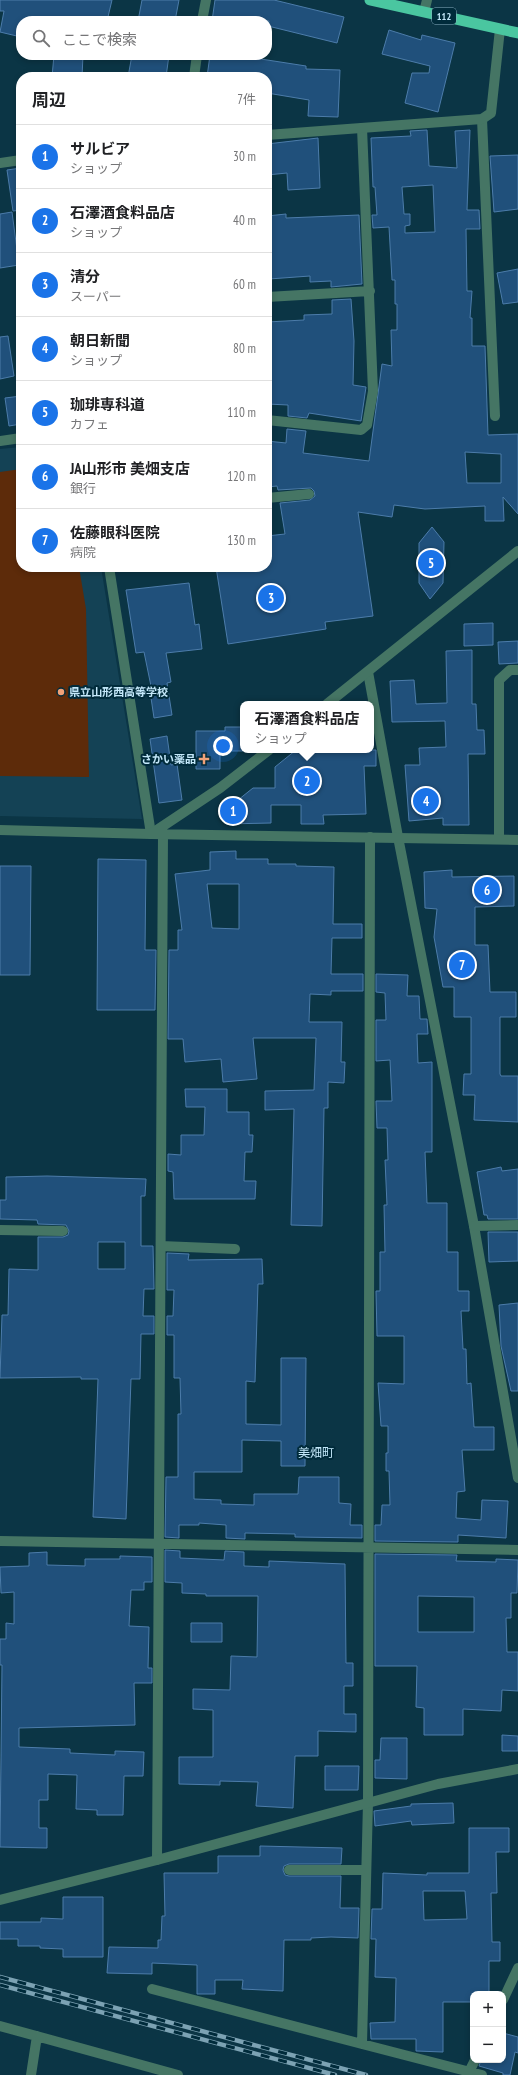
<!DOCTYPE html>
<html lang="ja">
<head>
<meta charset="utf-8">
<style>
	:root { --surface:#fff; --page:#f2f2f2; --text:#202124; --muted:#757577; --line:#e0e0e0; --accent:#1a73e8 }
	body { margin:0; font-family:"PT Sans Narrow","Noto Sans JP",sans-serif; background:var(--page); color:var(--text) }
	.controls { position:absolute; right:12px; bottom:12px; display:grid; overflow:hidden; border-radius:8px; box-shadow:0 2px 6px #0003 }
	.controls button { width:36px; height:36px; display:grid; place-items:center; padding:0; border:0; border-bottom:1px solid var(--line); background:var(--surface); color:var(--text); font:20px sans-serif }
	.you { position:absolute; left:223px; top:746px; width:14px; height:14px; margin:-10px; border:3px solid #fff; border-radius:50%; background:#1a73e8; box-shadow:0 0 0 6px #1a73e833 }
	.badge { display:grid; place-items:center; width:26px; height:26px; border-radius:50%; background:var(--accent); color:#fff; font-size:13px; font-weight:700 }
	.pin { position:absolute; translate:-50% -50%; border:2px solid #fff; box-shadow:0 1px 4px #0006 }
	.popup { position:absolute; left:240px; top:701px; width:134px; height:52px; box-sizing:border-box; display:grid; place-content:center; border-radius:8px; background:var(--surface); filter:drop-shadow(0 1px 3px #0005); font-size:13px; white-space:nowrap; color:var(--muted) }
	.popup b { font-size:15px; color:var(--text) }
	.popup::after { content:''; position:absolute; left:50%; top:100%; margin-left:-8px; border:8px solid transparent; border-top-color:var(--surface) }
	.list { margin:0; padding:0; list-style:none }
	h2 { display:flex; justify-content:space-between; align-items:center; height:52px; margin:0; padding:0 16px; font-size:17px }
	h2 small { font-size:13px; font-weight:400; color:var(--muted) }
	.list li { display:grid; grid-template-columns:26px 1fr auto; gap:12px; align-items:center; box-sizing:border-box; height:64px; padding:0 16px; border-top:1px solid var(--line) }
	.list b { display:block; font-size:15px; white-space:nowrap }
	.list p { margin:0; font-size:13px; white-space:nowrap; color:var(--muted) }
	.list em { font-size:13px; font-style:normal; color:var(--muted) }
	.icon { flex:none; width:22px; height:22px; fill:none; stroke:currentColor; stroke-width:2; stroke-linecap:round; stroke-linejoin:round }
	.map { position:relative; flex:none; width:518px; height:2075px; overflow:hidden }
	.search { position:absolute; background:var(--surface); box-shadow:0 2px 6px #0003; left:16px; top:16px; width:256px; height:44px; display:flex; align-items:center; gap:10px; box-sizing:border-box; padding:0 14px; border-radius:16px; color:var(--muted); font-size:15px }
	.panel { position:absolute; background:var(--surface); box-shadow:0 2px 6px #0003; left:16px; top:72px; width:256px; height:500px; border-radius:16px }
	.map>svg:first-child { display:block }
	.built { fill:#144255 }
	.green { fill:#5d2b0a }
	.building { fill:#20507b; stroke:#4c7caa; fill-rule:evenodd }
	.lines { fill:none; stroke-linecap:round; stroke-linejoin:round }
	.service { stroke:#457564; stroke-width:10 }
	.minor { stroke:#457564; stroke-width:10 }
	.tertiary { stroke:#457564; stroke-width:10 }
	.trunk { stroke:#4ac6a0; stroke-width:11 }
	.rail-casing { stroke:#7ca2b3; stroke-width:4.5 }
	.rail { stroke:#002b3b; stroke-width:3; stroke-dasharray:9; stroke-linecap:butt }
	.poi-dot { fill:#f0a279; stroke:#002b3b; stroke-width:1.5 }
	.labels { text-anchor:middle; stroke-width:4; stroke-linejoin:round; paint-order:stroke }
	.shield { fill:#002b3b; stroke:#89afc1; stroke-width:1 }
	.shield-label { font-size:10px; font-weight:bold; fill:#c4e8fa }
	.poi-label { font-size:11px; font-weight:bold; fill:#c4e8fa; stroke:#002b3b; text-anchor:start }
	.neighbourhood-label { font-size:12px; fill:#c4e8fa; stroke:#002b3b }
</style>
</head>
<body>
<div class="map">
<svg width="518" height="2075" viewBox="0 0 518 2075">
	<rect width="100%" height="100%" fill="#0b3545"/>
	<!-- built -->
	<path class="built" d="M 21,447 L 21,567 L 101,567 L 142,819 L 0,816 L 0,449 Z"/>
	<!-- green -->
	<path class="green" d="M 21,469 L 21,567 L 79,567 L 86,609 L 89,777 L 0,776 L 0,472 Z"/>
	<!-- building -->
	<path class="building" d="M 0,0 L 112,0 L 107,21 L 21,21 L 21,37 L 0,32 L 4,11 L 0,11 Z
		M 142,0 L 179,0 L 175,21 L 138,21 Z
		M 215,0 L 274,0 L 344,17 L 337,43 L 268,26 L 269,21 L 212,21 Z
		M 389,30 L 421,40 L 422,35 L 455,43 L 438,112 L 405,103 L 412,73 L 429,73 L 430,66 L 382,54 Z
		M 54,55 L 83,55 L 82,77 L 52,77 Z
		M 132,55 L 169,55 L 166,77 L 128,77 Z
		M 210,55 L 235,55 L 306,66 L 306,69 L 340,70 L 338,117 L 308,116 L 309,100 L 267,93 L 267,77 L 207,77 Z
		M 427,130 L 429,166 L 457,168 L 455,131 L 470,130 L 467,210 L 479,210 L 480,229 L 466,229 L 467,291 L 472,291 L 470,318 L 472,318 L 472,346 L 485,346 L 488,435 L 518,434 L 518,514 L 503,497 L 504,521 L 485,521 L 485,506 L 425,509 L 394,505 L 392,517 L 358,512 L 373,616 L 325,622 L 326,629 L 228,644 L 216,567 L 267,567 L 267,536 L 285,534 L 280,503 L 310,500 L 315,496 L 314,491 L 311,488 L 278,490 L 277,486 L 267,487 L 267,441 L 286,443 L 287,429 L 306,431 L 303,453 L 369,461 L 382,364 L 392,366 L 391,330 L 397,330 L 397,304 L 395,304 L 395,280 L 392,280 L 389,227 L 373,228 L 372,215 L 377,215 L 375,187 L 373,187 L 371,138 L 411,136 L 410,131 ZM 433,185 L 435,232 L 405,233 L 405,226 L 410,225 L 410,214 L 404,214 L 402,187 ZM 465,452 L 501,454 L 501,483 L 467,483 Z
		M 318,138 L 320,188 L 288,190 L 287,173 L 267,175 L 267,144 Z
		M 518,155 L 518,209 L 494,212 L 490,156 Z
		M 21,168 L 21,210 L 13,211 L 7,170 Z
		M 12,212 L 19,265 L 0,268 L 0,214 Z
		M 286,214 L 286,218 L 359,215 L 362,284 L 331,287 L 331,281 L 310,282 L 310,276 L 269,279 L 267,249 L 270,249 L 267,216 Z
		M 518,269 L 518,302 L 503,304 L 497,273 Z
		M 351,299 L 354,341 L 353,385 L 366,387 L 361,421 L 309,413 L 307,418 L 288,416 L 288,405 L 267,404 L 267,322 L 304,320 L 304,315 L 332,314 L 332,300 Z
		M 8,336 L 14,376 L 0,379 L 0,337 Z
		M 21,396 L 21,424 L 9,426 L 5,398 Z
		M 432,527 L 444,542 L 443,583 L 430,599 L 419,583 L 419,543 Z
		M 189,583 L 195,625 L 199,624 L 202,649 L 166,653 L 171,682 L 167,683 L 172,715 L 154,718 L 150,691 L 152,691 L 144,652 L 136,653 L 126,590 Z
		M 493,623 L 493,645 L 464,646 L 464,624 Z
		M 518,641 L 518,663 L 499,664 L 498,642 Z
		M 472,650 L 472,704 L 476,704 L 477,730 L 484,730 L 485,754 L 468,754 L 469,825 L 443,825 L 443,818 L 409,821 L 405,765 L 420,765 L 419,748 L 446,747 L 445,721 L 392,722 L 390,681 L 414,680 L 416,704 L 447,703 L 446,651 Z
		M 225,727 L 243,727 L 243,751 L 220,751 L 220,769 L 196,769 L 196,731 L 225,731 Z
		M 167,736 L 171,765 L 177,764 L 182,800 L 159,803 L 150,739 Z
		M 296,750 L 376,750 L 376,766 L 364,766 L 366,814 L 323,815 L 324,824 L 301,824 L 301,805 L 271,805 L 271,823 L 226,824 L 223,812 L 253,788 L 275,788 L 275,767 Z
		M 236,851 L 236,859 L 268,859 L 268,864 L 296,864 L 296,866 L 334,867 L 333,924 L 362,924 L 362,938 L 332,938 L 331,974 L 363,974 L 363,991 L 331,991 L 331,995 L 310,994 L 309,1022 L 342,1022 L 341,1062 L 345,1062 L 344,1083 L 328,1082 L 328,1108 L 324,1108 L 322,1226 L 291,1225 L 294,1109 L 265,1110 L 265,1091 L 314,1090 L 316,1038 L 253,1038 L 257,1079 L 223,1082 L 221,1059 L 185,1062 L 183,1039 L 168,1039 L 169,950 L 178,950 L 178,930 L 182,930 L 175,874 L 210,870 L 210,852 ZM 207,884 L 239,884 L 239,929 L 212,928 Z
		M 98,859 L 146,860 L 145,950 L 156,950 L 155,1010 L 97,1010 Z
		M 0,866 L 31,866 L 30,975 L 0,975 Z
		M 452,870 L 452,877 L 514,876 L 514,906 L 475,907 L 475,945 L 488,945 L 490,992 L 516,992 L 516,1017 L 500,1017 L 500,1074 L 501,1076 L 518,1076 L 518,1122 L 474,1120 L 475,1095 L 463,1095 L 464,1074 L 471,1074 L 471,1017 L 454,1017 L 454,987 L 443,987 L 434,937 L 437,909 L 425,908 L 424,872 Z
		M 376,974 L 408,975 L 407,996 L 419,996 L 420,1019 L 427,1019 L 428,1034 L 417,1034 L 418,1063 L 432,1062 L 432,1152 L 425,1152 L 427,1203 L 447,1203 L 447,1252 L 458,1252 L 458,1291 L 469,1291 L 469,1311 L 461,1311 L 463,1349 L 466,1349 L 467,1384 L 471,1383 L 474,1427 L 494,1427 L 494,1450 L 462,1450 L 465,1491 L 457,1492 L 456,1518 L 481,1520 L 482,1500 L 508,1501 L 506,1538 L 458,1535 L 458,1542 L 375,1541 L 375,1525 L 381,1525 L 382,1505 L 390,1505 L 389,1471 L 386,1471 L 386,1453 L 388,1453 L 388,1426 L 381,1426 L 378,1383 L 404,1384 L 404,1336 L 377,1336 L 376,1291 L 380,1291 L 380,1252 L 385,1252 L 384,1205 L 387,1205 L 385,1160 L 388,1160 L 387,1128 L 377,1128 L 376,1101 L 392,1101 L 390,1060 L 376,1061 L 376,1020 L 386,1020 L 385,993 L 376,992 Z
		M 185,1089 L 227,1089 L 227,1112 L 249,1112 L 249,1135 L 253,1135 L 252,1152 L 245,1152 L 244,1181 L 256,1181 L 255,1199 L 174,1199 L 173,1172 L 168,1171 L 168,1154 L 181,1155 L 181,1135 L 204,1135 L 205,1107 L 186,1107 Z
		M 501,1167 L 502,1171 L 518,1169 L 518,1219 L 488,1219 L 487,1215 L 484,1215 L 477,1172 Z
		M 47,1176 L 146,1179 L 145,1196 L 141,1196 L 141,1246 L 153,1246 L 154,1289 L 144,1289 L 143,1316 L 154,1316 L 154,1334 L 141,1334 L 140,1379 L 131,1379 L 126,1519 L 93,1517 L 98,1379 L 81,1379 L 81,1377 L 0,1378 L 2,1315 L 8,1315 L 9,1269 L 38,1270 L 38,1237 L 63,1237 L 68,1235 L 69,1231 L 66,1225 L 38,1224 L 37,1220 L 0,1219 L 0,1200 L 6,1200 L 6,1177 ZM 98,1242 L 125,1242 L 125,1269 L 98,1269 Z
		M 488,1232 L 518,1232 L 518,1261 L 489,1262 Z
		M 167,1253 L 189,1254 L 188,1260 L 262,1259 L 263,1284 L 258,1284 L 255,1382 L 246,1381 L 246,1424 L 281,1425 L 281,1358 L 306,1358 L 305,1466 L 281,1466 L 281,1441 L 242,1440 L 242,1472 L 194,1472 L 194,1499 L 221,1500 L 221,1504 L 254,1505 L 254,1494 L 298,1494 L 299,1477 L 339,1477 L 339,1503 L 351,1504 L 350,1525 L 362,1525 L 362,1538 L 295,1537 L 295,1534 L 245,1533 L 245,1539 L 226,1538 L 226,1525 L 199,1523 L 199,1525 L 179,1525 L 179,1538 L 165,1537 L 166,1477 L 178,1477 L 178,1414 L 181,1414 L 180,1378 L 174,1378 L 174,1335 L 167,1335 L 167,1316 L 173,1316 L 174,1290 L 167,1290 Z
		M 518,1303 L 518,1391 L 511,1391 L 501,1346 L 499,1305 Z
		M 165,1550 L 180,1551 L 180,1558 L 224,1560 L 225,1551 L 244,1552 L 244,1566 L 269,1567 L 269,1561 L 345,1564 L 346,1663 L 353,1663 L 353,1686 L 344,1686 L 344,1714 L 356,1714 L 356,1732 L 318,1731 L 318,1756 L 295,1756 L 293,1808 L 256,1806 L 258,1782 L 220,1781 L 220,1785 L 179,1784 L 179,1757 L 213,1757 L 213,1710 L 193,1709 L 193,1689 L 230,1690 L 231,1656 L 257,1657 L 258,1596 L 206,1596 L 206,1594 L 182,1593 L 182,1583 L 165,1582 Z
		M 47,1552 L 47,1565 L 85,1566 L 85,1559 L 120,1559 L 120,1556 L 152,1557 L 152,1582 L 144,1582 L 144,1590 L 131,1590 L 129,1626 L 149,1627 L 148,1668 L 152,1668 L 152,1683 L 134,1683 L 135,1725 L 19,1728 L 19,1747 L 70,1749 L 70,1753 L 115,1755 L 115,1751 L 144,1752 L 143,1776 L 124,1776 L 123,1815 L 97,1815 L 97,1810 L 76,1809 L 77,1775 L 48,1774 L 48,1800 L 39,1800 L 39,1828 L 47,1828 L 47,1848 L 0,1847 L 2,1665 L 0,1665 L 0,1639 L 6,1639 L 6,1623 L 14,1624 L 14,1592 L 1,1593 L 0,1567 L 29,1566 L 29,1553 Z
		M 375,1554 L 457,1555 L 456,1561 L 496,1562 L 496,1559 L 518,1560 L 517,1593 L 511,1593 L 511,1618 L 506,1618 L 507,1652 L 518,1652 L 518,1691 L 502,1690 L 501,1711 L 463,1709 L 463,1735 L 424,1735 L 424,1708 L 416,1707 L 417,1666 L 375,1666 ZM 418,1596 L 474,1597 L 474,1632 L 418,1632 Z
		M 191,1623 L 222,1623 L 222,1642 L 191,1642 Z
		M 502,1735 L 518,1736 L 518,1751 L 502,1751 Z
		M 381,1738 L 407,1738 L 407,1779 L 375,1778 L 375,1760 L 380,1760 Z
		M 325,1766 L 359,1766 L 358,1790 L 325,1790 Z
		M 453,1803 L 454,1823 L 412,1825 L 411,1821 L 375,1826 L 374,1811 L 411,1806 L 411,1804 Z
		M 469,1828 L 509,1828 L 509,1852 L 496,1852 L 497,1893 L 491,1893 L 492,1942 L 500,1942 L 500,1961 L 489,1961 L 489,1994 L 473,1994 L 473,2002 L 443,2002 L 443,2052 L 416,2051 L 416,2039 L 371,2039 L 370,2023 L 395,2022 L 396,1978 L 375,1977 L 376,1939 L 371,1939 L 372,1909 L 382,1909 L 383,1873 L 427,1875 L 427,1873 L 469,1873 ZM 423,1891 L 465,1891 L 467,1919 L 424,1920 Z
		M 260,1846 L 342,1848 L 341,1864 L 289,1864 L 284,1866 L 283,1870 L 285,1875 L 289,1876 L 341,1876 L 340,1908 L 359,1908 L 358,1938 L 331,1937 L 311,1938 L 311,1940 L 284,1940 L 283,1991 L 242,1989 L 243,1980 L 215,1980 L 215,1994 L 197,1994 L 197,1965 L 152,1963 L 152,1974 L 107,1973 L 109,1947 L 158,1948 L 158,1940 L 161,1940 L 162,1916 L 165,1916 L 164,1873 L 218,1873 L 218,1856 L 260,1856 Z
		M 63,1897 L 103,1897 L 103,1957 L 63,1957 L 63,1949 L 40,1948 L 40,1946 L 18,1946 L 18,1939 L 0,1939 L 0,1922 L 41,1922 L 41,1918 L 63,1919 Z
		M 503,2033 L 518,2037 L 518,2053 L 515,2052 L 510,2075 L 503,2075 L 503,2073 L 479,2066 L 481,2060 L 503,2060 Z"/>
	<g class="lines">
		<!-- service -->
		<path class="service" d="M 424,12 L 427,0
			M 482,119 L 495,416
			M 267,297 L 370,291
			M 267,420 L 361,430 L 367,425 L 373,391 L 362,128
			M 0,441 L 21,438
			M 267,498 L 309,494
			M 109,567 L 151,834
			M 368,672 L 398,837 L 474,1226 L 518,1478
			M 370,837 L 368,1802 L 362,2044 L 482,2075
			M 499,839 L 499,680 L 510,670 L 518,670
			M 0,1230 L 63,1231
			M 161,1246 L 235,1249
			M 0,1541 L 518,1550
			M 157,1860 L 163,834
			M 289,1870 L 366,1870
			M 152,1989 L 362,2044
			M 503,2000 L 518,1968
			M 0,2026 L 178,2075
			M 469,2072 L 475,2060
			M 31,2075 L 37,2036"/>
		<!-- minor -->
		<path class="minor" d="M 202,21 L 206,0
			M 194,77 L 197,55
			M 267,135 L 482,119 L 491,113 L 500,29
			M 0,163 L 21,160
			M 474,1226 L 518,1225"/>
		<!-- tertiary -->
		<path class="tertiary" d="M 327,704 L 518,551
			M 0,830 L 151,834 L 220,788 L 269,750
			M 151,834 L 518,840
			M 0,1900 L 157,1860 L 438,1784 L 518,1769"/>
		<!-- trunk -->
		<path class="trunk" d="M 370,0 L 518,33"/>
		<!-- rail casing -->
		<g class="rail-casing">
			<path id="rail" d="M 0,1977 L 366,2075
				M 0,1985 L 335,2075"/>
		</g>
		<!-- rail -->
		<use href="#rail" class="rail"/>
	</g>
	<!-- markers -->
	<g class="poi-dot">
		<circle cx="61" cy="692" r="4"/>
		<path d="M202 753h4v4h4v4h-4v4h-4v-4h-4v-4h4z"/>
	</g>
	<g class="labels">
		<!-- shield labels -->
		<rect class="shield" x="432" y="8" width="24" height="16" rx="3"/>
		<g class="shield-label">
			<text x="444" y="20">112</text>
		</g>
		<!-- poi labels -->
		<g class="poi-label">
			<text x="69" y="696">県立山形西高等学校</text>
			<text x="196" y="763" text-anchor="end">さかい薬品</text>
		</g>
		<!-- neighbourhood labels -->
		<g class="neighbourhood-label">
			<text x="316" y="1457">美畑町</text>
		</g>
	</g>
</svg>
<div class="controls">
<button>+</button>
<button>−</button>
</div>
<div class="you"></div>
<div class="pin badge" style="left:233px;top:811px">1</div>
<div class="pin badge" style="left:307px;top:781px">2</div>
<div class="popup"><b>石澤酒食料品店</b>ショップ</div>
<div class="pin badge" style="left:271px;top:598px">3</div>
<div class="pin badge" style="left:426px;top:801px">4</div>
<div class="pin badge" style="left:431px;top:563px">5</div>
<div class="pin badge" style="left:487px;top:890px">6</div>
<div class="pin badge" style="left:462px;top:965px">7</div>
<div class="search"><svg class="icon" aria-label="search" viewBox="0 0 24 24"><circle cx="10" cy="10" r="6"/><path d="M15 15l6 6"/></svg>ここで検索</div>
<section class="panel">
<h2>周辺<small>7件</small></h2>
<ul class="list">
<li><span class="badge">1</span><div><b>サルビア</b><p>ショップ</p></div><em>30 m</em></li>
<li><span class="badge">2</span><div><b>石澤酒食料品店</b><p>ショップ</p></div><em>40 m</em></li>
<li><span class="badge">3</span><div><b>清分</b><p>スーパー</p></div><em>60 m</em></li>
<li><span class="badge">4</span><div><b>朝日新聞</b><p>ショップ</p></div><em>80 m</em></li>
<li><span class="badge">5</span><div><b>珈琲専科道</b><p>カフェ</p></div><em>110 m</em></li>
<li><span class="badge">6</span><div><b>JA山形市 美畑支店</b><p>銀行</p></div><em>120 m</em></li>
<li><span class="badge">7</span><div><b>佐藤眼科医院</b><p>病院</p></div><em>130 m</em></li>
</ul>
</section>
</div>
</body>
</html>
